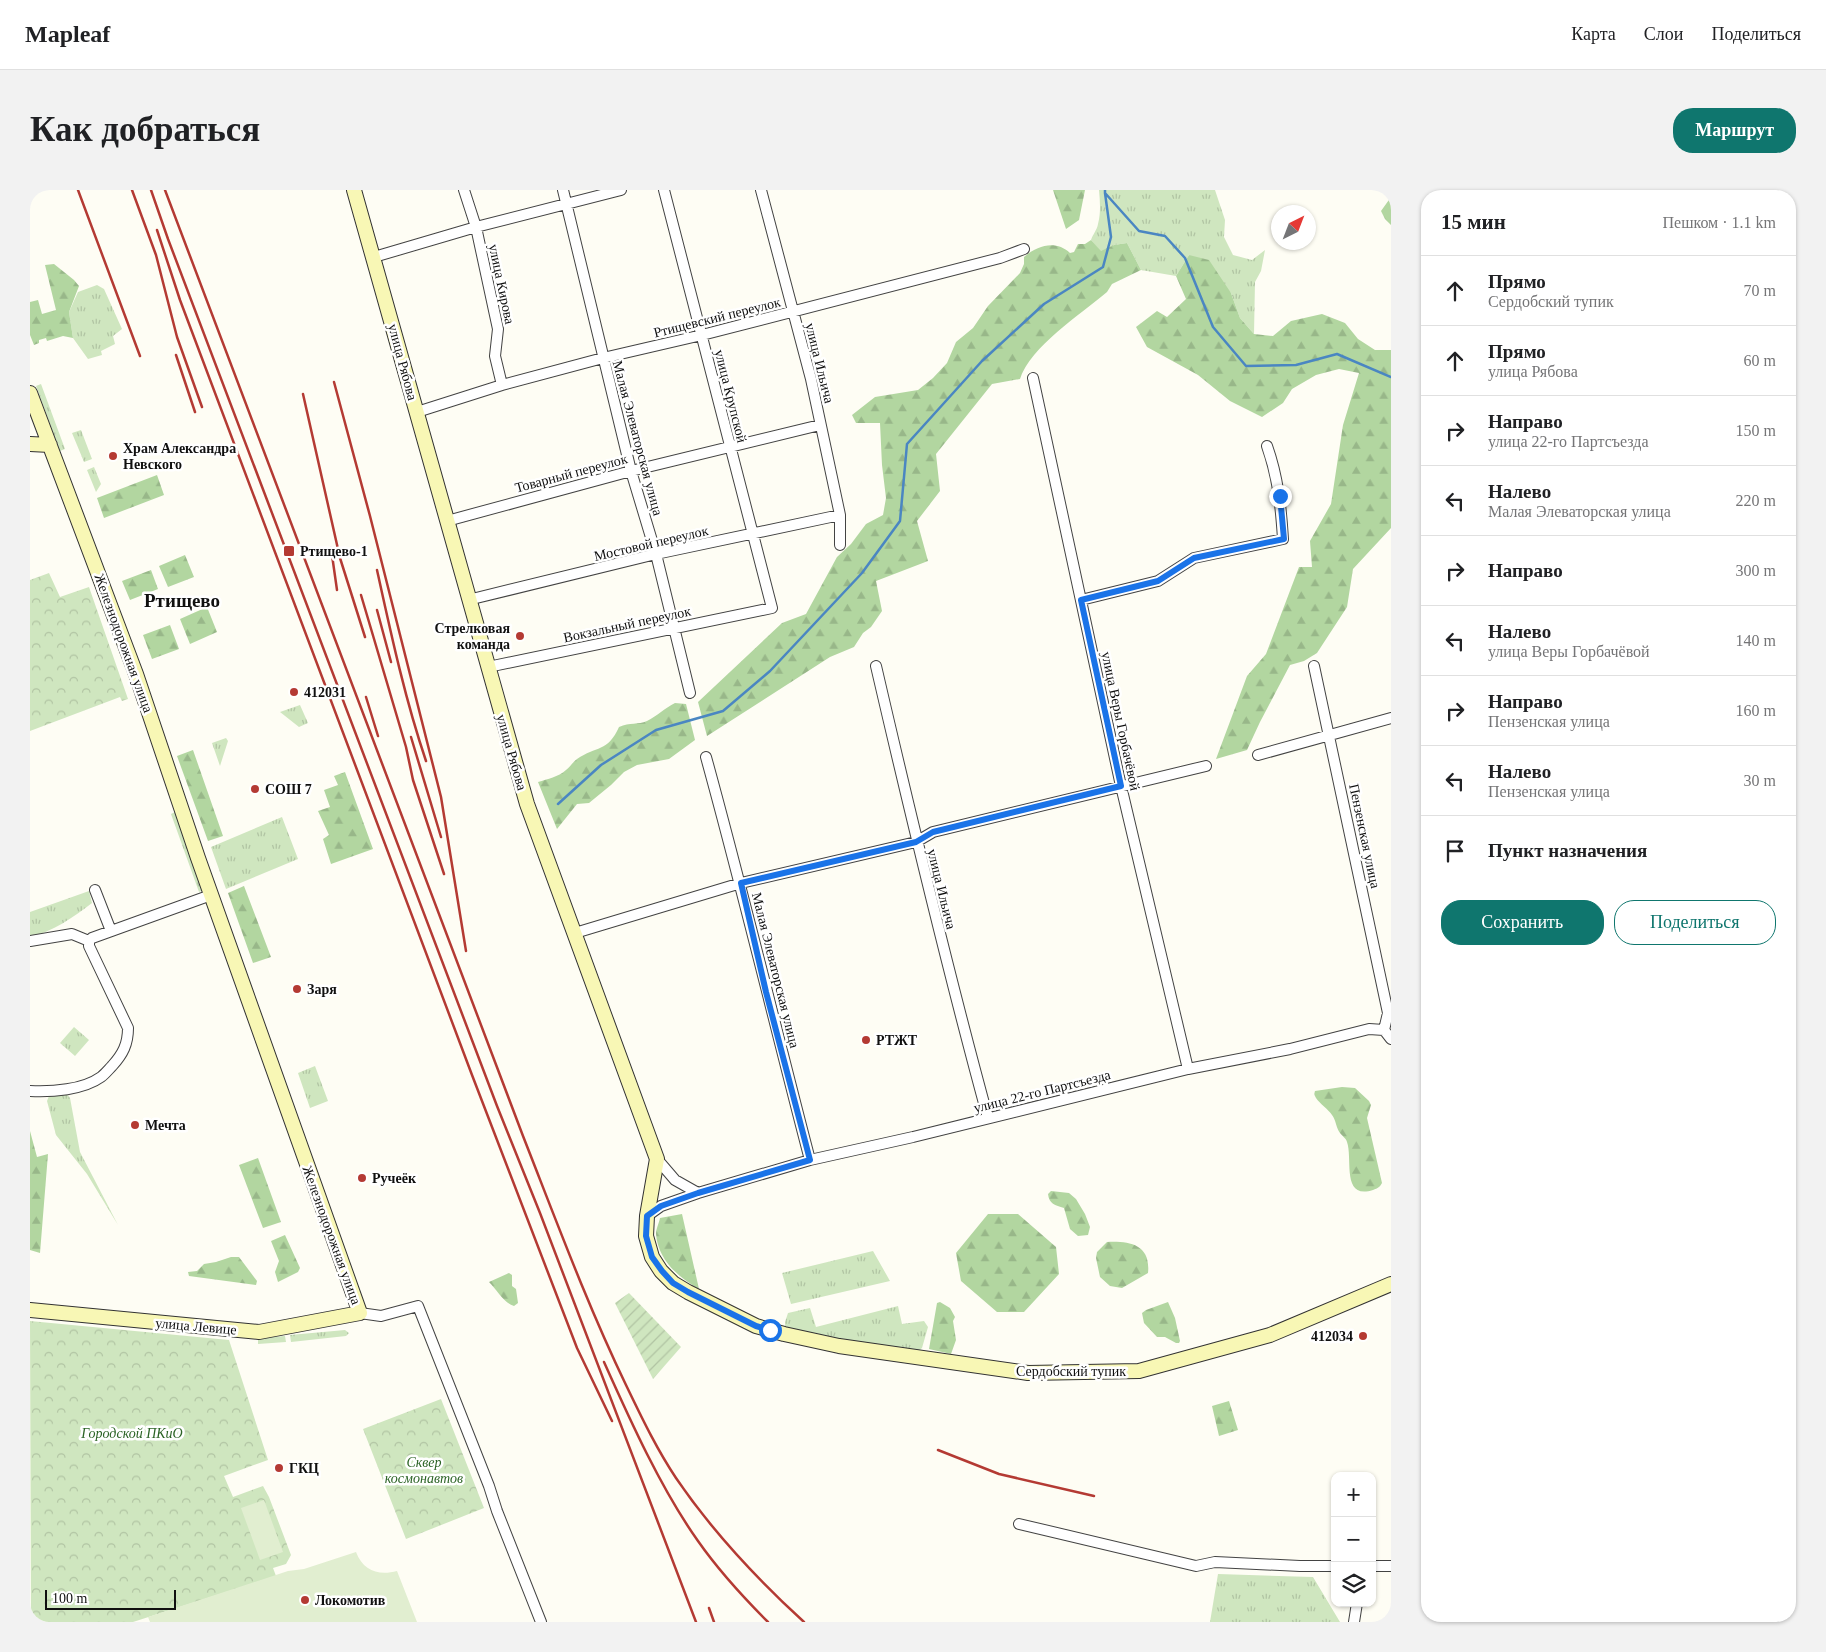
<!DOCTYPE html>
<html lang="ru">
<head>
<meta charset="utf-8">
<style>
	:root { --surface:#fff; --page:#f2f2f2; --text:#202124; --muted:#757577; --line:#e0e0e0; --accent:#0f766e }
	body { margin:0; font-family:Georgia,serif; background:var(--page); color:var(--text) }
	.controls { position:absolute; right:15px; bottom:15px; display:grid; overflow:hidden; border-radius:10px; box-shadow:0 1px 4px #0004 }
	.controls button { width:45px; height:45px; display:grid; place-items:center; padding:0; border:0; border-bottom:1px solid var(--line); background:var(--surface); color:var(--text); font:25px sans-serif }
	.compass { position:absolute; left:1241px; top:15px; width:45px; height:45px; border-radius:50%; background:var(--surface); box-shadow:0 1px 4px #0004; rotate:42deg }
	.scale { position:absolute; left:15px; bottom:12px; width:131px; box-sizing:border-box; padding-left:5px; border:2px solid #101010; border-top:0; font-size:14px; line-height:18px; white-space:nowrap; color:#101010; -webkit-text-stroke:4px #fff; paint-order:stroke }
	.stop { position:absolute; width:15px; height:15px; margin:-11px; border:4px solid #1a73e8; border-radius:50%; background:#fff }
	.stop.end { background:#1a73e8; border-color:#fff; box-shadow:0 1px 5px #0008 }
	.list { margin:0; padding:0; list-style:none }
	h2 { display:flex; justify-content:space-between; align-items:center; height:65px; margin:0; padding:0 20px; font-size:21px }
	h2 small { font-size:16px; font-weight:400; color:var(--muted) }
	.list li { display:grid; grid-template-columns:32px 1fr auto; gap:15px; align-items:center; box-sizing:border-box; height:70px; padding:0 20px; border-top:1px solid var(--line) }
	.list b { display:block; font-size:19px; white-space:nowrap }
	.list p { margin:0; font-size:16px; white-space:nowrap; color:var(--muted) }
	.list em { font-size:16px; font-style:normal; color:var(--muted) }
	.actions { display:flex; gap:10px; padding:15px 20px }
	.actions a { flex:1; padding:11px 0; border:1px solid var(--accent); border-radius:20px; text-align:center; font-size:18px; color:var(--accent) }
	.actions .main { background:var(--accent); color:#fff }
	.icon { flex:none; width:28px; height:28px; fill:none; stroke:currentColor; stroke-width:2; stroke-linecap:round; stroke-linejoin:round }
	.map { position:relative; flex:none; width:1361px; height:1432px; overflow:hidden; border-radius:20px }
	header { display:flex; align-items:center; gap:30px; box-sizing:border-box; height:70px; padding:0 25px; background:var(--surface); border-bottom:1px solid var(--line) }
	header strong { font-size:24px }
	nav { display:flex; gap:28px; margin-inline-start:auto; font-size:18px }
	.intro { display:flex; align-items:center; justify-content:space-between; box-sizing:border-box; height:120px; padding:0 30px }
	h1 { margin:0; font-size:35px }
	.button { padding:12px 22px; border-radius:20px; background:var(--accent); color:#fff; font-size:18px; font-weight:700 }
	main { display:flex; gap:30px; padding:0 30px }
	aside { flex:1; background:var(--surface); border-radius:20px; box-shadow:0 1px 4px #0004 }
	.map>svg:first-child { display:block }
	.grass { fill:url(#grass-tufts) }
	.forest { fill:url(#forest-firs) }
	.park { fill:url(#park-crowns) }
	.garden { fill:url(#garden-furrows) }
	.pitch { fill:#e1eed0 }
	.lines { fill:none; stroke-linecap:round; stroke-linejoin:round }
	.stream { stroke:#4a86c2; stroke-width:2.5 }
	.street-casing { stroke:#434343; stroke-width:12 }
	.secondary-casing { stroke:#323232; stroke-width:16 }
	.street { stroke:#fff; stroke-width:10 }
	.secondary { stroke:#f8f7b5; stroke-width:14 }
	.rail { stroke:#b43a33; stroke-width:2.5 }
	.route { stroke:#1a73e8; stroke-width:6 }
	.poi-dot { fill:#b43a33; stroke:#fff; stroke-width:2 }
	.labels { text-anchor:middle; stroke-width:5; stroke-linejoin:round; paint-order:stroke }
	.street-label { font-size:14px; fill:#101010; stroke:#fff }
	.poi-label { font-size:14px; font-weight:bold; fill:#101010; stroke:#fff; text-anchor:start }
	.park-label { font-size:14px; font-style:italic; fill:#2b6325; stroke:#fff }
	.district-label { font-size:19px; font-weight:bold; fill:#101010; stroke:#fff }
</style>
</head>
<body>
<header>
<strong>Mapleaf</strong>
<nav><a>Карта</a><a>Слои</a><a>Поделиться</a></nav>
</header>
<div class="intro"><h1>Как добраться</h1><a class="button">Маршрут</a></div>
<main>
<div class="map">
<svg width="1361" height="1432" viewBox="0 0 1361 1432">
	<defs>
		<pattern id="grass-tufts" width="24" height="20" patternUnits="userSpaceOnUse" patternTransform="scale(1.25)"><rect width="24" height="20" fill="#cfe6bf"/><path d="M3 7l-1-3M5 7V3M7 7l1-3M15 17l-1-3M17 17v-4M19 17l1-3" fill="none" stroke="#b1c4a3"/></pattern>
		<pattern id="forest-firs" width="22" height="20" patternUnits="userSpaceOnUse" patternTransform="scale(1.25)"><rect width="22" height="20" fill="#b2d6a0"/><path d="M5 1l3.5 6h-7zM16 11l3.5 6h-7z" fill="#98b789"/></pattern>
		<pattern id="park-crowns" width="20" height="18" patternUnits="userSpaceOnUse" patternTransform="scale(1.25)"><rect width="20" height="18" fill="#cfe6bf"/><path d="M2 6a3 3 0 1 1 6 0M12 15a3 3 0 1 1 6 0" fill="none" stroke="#b1c4a3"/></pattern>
		<pattern id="garden-furrows" width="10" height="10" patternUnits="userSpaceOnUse" patternTransform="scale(1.25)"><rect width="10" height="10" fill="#cfe6bf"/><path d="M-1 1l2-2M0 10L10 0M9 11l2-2" fill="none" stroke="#b1c4a3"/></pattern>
	</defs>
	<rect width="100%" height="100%" fill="#fefdf4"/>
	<!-- grass -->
	<path class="grass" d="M 1069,0 L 1185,0 L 1195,30 L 1194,47 L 1203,65 L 1222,70 L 1235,60 L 1231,81 L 1225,92 L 1224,144 L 1210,128 L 1201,103 L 1159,65 L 1146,86 L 1111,80 L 1097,53 L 1084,55 L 1071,62 L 1061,50 C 1063,44 1067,40 1068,34 C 1071,23 1070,11 1069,0 Z
		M 67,95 L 74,99 L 92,139 L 83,146 L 85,154 L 71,161 L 72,165 L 58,169 L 43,148 L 39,122 L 48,102 Z
		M 11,194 L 35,259 L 30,261 L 6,196 Z
		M 51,240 L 62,269 L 54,272 L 42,243 Z
		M 64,277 L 71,294 L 66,302 L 57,280 Z
		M 270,515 L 278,533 L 269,537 L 250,522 Z
		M 196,548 L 198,551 L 190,576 L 182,553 Z
		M 145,622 L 173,700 L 169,702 L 141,624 Z
		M 252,627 L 268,669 L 196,699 L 181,657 Z
		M 59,701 L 62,713 C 44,727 22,742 0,747 L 0,722 Z
		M 44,837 L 59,850 L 45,866 L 30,853 Z
		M 285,876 L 298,911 L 280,918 L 268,883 Z
		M 36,903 L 40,908 L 50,962 L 88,1035 L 57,984 L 26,945 L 17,911 L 19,906 Z
		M 843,1061 L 860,1091 L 761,1114 L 752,1083 Z
		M 868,1116 L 872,1134 L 894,1131 L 898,1137 L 892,1158 L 888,1161 L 785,1147 L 755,1140 L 755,1132 L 758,1123 L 780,1118 L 786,1137 Z
		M 315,1140 L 319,1143 L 316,1146 L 261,1152 L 260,1145 Z
		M 255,1146 L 256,1152 L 228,1154 L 228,1148 Z
		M 1188,1384 L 1283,1387 L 1310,1432 L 1180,1432 Z"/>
	<!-- forest -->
	<path class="forest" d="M 1023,0 L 1055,0 L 1049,30 L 1036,39 Z
		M 1360,0 L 1361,0 L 1361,35 L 1355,29 L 1351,21 L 1361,7 Z
		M 1061,50 L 1071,61 L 1084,55 L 1097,53 L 1111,80 L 1082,94 L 1077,102 C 1051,124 1000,157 990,189 L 962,194 L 906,264 L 910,301 L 887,331 L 898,371 L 846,391 L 852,421 L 841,437 L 833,443 L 824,457 L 800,467 L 677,546 L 668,512 L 752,433 L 776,424 L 807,367 L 821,354 L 836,334 L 853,325 L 856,308 L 852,275 L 850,233 L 826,233 L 822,225 L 845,207 L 888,200 L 903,188 L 917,173 L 926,152 L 943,138 L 958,116 L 990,83 L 994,74 L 994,67 C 1008,55 1026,50 1040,63 L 1044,62 L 1048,54 L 1055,54 Z
		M 1159,65 L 1179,70 L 1201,103 L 1210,128 L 1224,144 L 1243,146 L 1261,131 L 1292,124 L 1315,133 L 1328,149 L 1345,160 L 1361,160 L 1361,338 L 1323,379 L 1317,417 L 1287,463 L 1274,471 L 1260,475 L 1230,532 L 1217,560 L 1186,569 L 1217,486 L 1236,464 L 1269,377 L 1282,377 L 1280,351 L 1301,314 L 1313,235 L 1329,183 L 1309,179 L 1286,185 L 1262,199 L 1253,213 L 1232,227 L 1200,211 L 1168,185 L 1117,157 L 1106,137 L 1127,121 L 1137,127 L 1156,109 L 1146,86 Z
		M 24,74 L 44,90 L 49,96 L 39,122 L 43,148 L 33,146 L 17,151 L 16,148 L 9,150 L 9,153 L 4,155 L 0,145 L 0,112 L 8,110 L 12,124 L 26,120 L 15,75 Z
		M 127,285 L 134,305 L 74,328 L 67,308 Z
		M 155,365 L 164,387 L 138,397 L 129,376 Z
		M 121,380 L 128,399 L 100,410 L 92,391 Z
		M 177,417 L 187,442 L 160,454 L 150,429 Z
		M 140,435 L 149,459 L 122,469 L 113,445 Z
		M 645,513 L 656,514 L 665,550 L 639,569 L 607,575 L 594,582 L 581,595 L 559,613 L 547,614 L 527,639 L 508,592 C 518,589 528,587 536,580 C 540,577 543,572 547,569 C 566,556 578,562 589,537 C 600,532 608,535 617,531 C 627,526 635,518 645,513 Z
		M 163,560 L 193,646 L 178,651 L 147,566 Z
		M 315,582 L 343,659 L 301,674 L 293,649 L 299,645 L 288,621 L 300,617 L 294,600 L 308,595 L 304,586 Z
		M 214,696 L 241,767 L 223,773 L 198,703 Z
		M 1312,897 L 1325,898 L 1339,911 L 1341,915 L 1337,928 L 1352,993 C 1350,997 1348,998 1343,1000 C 1311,1010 1323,969 1317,952 C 1316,948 1312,946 1310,943 C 1306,938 1306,930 1302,925 C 1298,919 1290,914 1286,908 C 1284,904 1284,905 1285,901 Z
		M 0,941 L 7,967 L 18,964 L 10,1063 L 0,1060 Z
		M 228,968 L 251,1032 L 233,1038 L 209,975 Z
		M 1021,1001 L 1039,1003 L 1046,1009 L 1055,1024 L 1060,1037 L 1058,1045 L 1048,1046 L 1040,1039 L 1034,1018 C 1025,1015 1019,1014 1018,1004 Z
		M 652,1024 L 669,1099 C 649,1088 628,1070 626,1044 C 626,1039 629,1033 630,1028 Z
		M 958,1024 L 988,1024 L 1026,1057 L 1029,1084 L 994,1122 L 967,1122 L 931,1091 L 926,1063 Z
		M 255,1045 L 270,1078 L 268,1082 L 248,1092 L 245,1082 L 249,1071 L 241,1051 Z
		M 1077,1052 C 1099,1051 1121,1054 1118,1083 L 1092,1098 L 1080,1096 L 1070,1087 L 1066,1068 L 1067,1062 Z
		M 201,1067 L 209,1067 L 227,1091 L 226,1095 L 159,1086 L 158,1082 L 167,1081 L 174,1074 L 186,1072 Z
		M 479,1083 L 482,1085 L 482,1096 L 486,1099 L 488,1113 L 484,1116 C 474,1113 467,1100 459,1092 Z
		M 910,1112 L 920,1118 L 925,1127 L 923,1131 L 926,1150 L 921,1164 L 899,1159 L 907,1113 Z
		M 1138,1112 L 1145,1128 L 1150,1151 L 1149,1153 L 1146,1153 L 1135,1147 L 1127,1147 L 1114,1133 L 1112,1123 L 1116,1120 Z
		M 1199,1211 L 1208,1240 L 1189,1246 L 1182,1216 Z"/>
	<!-- park -->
	<path class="park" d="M 19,383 L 30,407 L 59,397 L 98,509 L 92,511 L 90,507 L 0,541 L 0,390 Z
		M 0,1131 L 199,1150 L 238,1270 L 194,1286 L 203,1307 L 233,1296 L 239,1307 L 261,1365 L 256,1374 L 243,1378 L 246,1386 L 103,1432 L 1,1432 Z
		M 411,1209 L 454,1318 L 376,1349 L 333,1239 Z"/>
	<!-- garden -->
	<path class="garden" d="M 599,1103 L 651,1157 L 623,1189 L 585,1113 Z"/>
	<!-- pitch -->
	<path class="pitch" d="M 234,1310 L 253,1362 L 230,1370 L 211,1318 Z
		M 326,1362 C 333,1381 349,1386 367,1381 L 387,1432 L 120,1432 L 118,1427 L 258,1381 L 274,1379 Z"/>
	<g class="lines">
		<!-- stream -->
		<path class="stream" d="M 1075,0 L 1075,3 L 1109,41 L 1135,46 L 1155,68 L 1183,137 L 1216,176 L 1266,175 L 1307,164 L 1361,187
			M 528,614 L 571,575 L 626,540 L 693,521 L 740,481 L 832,383 L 870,331 L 877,254 L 952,171 L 1014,114 L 1073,77 L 1081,47 L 1075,3"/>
		<!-- street casing -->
		<g class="street-casing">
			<path id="street" d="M 434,0 L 446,37 L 468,139 L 465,166 L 472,195
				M 533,0 L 601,281 L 626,364 L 660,503
				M 731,0 L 781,189 L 810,325 L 810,355
				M 344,67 L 446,37 L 591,0
				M 1003,188 L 1091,596 L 1158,879
				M 387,222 L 472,195 L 573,168 L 672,145 L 970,68 L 994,59
				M 417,331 L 601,281 L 790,235
				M 438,410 L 626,364 L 810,325
				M 1051,410 L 1128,391 L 1164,368 L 1253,349 C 1251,317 1248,287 1237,256
				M 846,476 C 881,627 917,778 958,928
				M 1284,476 L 1358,823 L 1354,840
				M 458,477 L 742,418 L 634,0
				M 1228,565 L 1361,528
				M 676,567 C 713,701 745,836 780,970
				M 65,700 L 81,741
				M 545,743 L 711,693 L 886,652 L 903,642 L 1176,576
				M 0,751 L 42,744 L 59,751
				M 59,751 L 62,748 L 181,705
				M 0,901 C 22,902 53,900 71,887 C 75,884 79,879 82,876 C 93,864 98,854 98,838 L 59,756 L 59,751
				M 627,969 L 645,990 L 668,1003
				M 617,1026 L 631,1016 L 668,1003 L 780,970 L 883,947 L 1158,879 L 1260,859 L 1339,839 L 1354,840 L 1361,849
				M 330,1123 L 351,1126 L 388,1116 L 459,1296 L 467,1321 L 511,1432
				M 989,1334 L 1166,1376 L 1185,1372 L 1270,1376 L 1305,1376
				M 1342,1376 L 1361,1376
				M 1324,1432 L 1327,1413"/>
		</g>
		<!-- secondary casing -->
		<g class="secondary-casing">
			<path id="secondary" d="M 324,0 L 497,614 L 627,969 L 617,1026 L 616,1046 L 622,1067 L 631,1081 L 643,1093 L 658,1102 L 726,1136 L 754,1144 L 809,1156 L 998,1183 L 1109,1181 L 1240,1145 L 1361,1094
				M 0,203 L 106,484 L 168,668 L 330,1123 L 229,1142 L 0,1120
				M 0,254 L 20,255"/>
		</g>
		<!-- street -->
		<use href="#street" class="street"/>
		<!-- secondary -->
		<use href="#secondary" class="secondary"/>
		<!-- rail -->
		<path class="rail" d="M 48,0 L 110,166
			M 102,0 L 126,65 L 147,147 L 172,217
			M 121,0 L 138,49 L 467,916 L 510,1023 L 666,1432
			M 135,0 L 493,946 C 526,1030 557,1114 596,1195 C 611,1226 626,1258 646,1288 C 682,1341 726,1388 774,1432
			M 127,40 L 150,110 L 442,885 L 547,1158 L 582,1231
			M 146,165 L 165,222
			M 304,192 L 340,326 L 411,607 L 436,761
			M 273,204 L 310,368 L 335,447
			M 301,358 L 307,400
			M 347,380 C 361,444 375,509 396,571
			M 331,405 L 376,557 L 383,590 L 414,684
			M 347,420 L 361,472
			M 336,507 L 348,546
			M 381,547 L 411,647
			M 574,1172 C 600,1230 631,1299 668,1351 C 689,1381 713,1407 738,1432
			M 908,1260 L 969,1284 L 1064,1306
			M 679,1418 L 684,1432"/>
	</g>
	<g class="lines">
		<!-- route -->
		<path class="route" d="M 740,1140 L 726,1136 L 658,1102 L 643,1093 L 632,1081 L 622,1067 L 616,1046 L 617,1026 L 631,1016 L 668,1003 L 780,970 L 736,802 L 711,693 L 886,652 L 903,642 L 1091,596 L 1051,410 L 1128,391 L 1164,368 L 1254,349 L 1250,306"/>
	</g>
	<!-- markers -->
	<g class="poi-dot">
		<circle cx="83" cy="266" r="5"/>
		<rect x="253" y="355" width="12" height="12" rx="2.5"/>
		<circle cx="490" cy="446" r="5"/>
		<circle cx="264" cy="502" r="5"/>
		<circle cx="225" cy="599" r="5"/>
		<circle cx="267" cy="799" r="5"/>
		<circle cx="836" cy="850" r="5"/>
		<circle cx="105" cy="935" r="5"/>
		<circle cx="332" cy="988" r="5"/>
		<circle cx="1333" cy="1146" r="5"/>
		<circle cx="249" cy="1278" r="5"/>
		<circle cx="275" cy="1410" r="5"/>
	</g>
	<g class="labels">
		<!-- street labels -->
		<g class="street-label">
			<text transform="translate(472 94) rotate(78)" y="5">улица Кирова</text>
			<text transform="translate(687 127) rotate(-14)" y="5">Ртищевский переулок</text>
			<text transform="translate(373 172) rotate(75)" y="5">улица Рябова</text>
			<text transform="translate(790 173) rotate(76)" y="5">улица Ильича</text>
			<text transform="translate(701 206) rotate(76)" y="5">улица Крупской</text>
			<text transform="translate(608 248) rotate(75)" y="5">Малая Элеваторская улица</text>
			<text transform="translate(541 283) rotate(-15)" y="5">Товарный переулок</text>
			<text transform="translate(621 353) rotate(-13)" y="5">Мостовой переулок</text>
			<text transform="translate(597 434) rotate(-12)" y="5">Вокзальный переулок</text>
			<text transform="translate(94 453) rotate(70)" y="5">Железнодорожная улица</text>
			<text transform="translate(1091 531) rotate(78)" y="5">улица Веры Горбачёвой</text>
			<text transform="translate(482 562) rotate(74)" y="5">улица Рябова</text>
			<text transform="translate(1335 646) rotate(78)" y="5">Пензенская улица</text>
			<text transform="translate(912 699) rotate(76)" y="5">улица Ильича</text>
			<text transform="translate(746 780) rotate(76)" y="5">Малая Элеваторская улица</text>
			<text transform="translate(1012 901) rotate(-14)" y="5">улица 22-го Партсъезда</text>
			<text transform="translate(302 1045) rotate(70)" y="5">Железнодорожная улица</text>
			<text transform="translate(166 1136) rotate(5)" y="5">улица Левице</text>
			<text x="1041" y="1186">Сердобский тупик</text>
		</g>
		<!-- poi labels -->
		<g class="poi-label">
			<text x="93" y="263">Храм Александра<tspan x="93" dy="16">Невского</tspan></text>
			<text x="270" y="366">Ртищево-1</text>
			<text x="480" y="443" text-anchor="end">Стрелковая<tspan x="480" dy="16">команда</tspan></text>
			<text x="274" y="507">412031</text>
			<text x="235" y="604">СОШ 7</text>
			<text x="277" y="804">Заря</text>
			<text x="846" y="855">РТЖТ</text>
			<text x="115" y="940">Мечта</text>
			<text x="342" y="993">Ручеёк</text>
			<text x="1323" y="1151" text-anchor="end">412034</text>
			<text x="259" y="1283">ГКЦ</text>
			<text x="285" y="1415">Локомотив</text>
		</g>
		<!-- park labels -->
		<g class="park-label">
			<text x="102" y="1248">Городской ПКиО</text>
			<text x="394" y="1277">Сквер<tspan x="394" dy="16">космонавтов</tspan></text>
		</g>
		<!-- district labels -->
		<g class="district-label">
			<text x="152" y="417">Ртищево</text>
		</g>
	</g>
</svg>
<div class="controls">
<button>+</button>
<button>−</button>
<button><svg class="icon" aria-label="layers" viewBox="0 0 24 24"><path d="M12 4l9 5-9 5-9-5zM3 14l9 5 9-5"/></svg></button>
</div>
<svg class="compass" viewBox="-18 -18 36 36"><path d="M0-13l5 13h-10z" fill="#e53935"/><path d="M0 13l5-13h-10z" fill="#757577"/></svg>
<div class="scale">100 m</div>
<div class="stop" style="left:740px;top:1140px"></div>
<div class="stop end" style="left:1250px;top:306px"></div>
</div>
<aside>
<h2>15 мин<small>Пешком · 1.1 km</small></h2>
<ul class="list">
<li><svg class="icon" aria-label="ahead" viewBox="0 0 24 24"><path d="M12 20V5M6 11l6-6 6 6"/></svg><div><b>Прямо</b><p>Сердобский тупик</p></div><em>70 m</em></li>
<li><svg class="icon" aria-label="ahead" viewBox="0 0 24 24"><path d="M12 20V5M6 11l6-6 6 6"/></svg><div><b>Прямо</b><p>улица Рябова</p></div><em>60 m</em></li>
<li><svg class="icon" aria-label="right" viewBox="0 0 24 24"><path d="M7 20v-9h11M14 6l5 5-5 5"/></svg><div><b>Направо</b><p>улица 22-го Партсъезда</p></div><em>150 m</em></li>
<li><svg class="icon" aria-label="left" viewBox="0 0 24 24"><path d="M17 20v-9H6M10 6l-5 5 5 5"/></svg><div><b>Налево</b><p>Малая Элеваторская улица</p></div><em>220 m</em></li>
<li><svg class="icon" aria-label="right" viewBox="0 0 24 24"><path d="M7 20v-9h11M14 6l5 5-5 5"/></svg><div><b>Направо</b></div><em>300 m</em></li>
<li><svg class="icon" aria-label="left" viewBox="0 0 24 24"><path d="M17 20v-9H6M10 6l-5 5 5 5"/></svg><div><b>Налево</b><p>улица Веры Горбачёвой</p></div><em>140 m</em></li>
<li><svg class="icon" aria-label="right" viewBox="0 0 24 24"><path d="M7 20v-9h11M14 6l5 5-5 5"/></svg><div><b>Направо</b><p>Пензенская улица</p></div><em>160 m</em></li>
<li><svg class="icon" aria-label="left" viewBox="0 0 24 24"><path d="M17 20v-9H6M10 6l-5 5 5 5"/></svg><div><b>Налево</b><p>Пензенская улица</p></div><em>30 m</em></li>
<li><svg class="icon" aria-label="arrive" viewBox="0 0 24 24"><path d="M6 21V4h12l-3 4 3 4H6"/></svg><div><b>Пункт назначения</b></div></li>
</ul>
<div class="actions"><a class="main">Сохранить</a><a>Поделиться</a></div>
</aside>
</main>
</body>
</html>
